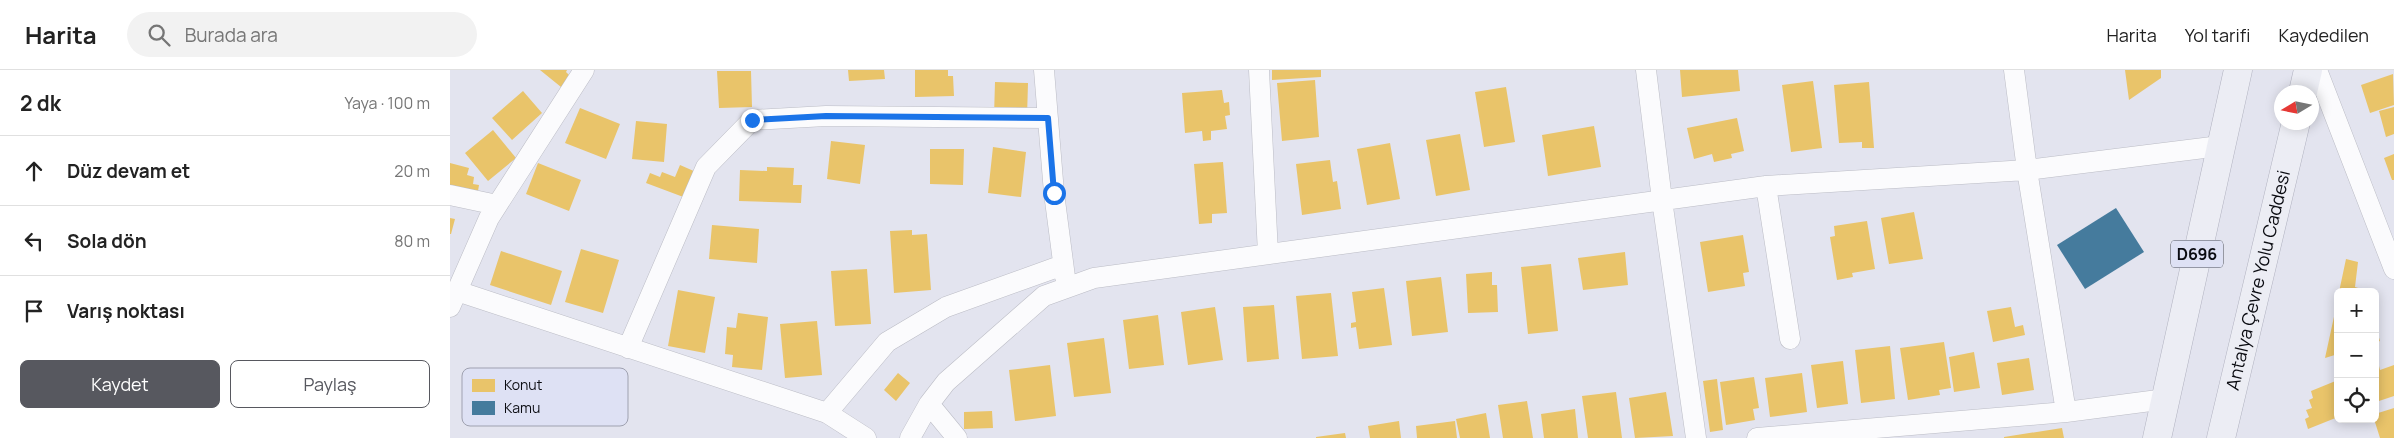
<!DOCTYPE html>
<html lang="tr">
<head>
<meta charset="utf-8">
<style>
	:root { --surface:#fff; --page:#f2f2f2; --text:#222; --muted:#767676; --line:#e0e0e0; --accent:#57585f }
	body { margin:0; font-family:Manrope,sans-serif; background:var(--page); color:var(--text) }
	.controls { position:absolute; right:15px; bottom:15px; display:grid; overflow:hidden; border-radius:8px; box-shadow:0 2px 12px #0003 }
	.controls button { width:45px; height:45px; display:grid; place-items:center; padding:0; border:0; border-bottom:1px solid var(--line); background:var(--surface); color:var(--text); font:25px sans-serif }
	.compass { position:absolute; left:1824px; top:15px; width:45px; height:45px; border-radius:50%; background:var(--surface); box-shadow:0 2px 12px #0003; rotate:260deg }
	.stop { position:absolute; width:15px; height:15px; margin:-11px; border:4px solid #1a73e8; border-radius:50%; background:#fff }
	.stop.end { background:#1a73e8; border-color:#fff; box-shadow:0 1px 5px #0008 }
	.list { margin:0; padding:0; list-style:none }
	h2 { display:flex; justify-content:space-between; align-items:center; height:65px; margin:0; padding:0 20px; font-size:21px }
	h2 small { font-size:16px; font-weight:400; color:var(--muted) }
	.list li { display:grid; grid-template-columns:32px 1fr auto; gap:15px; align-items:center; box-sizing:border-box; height:70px; padding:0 20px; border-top:1px solid var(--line) }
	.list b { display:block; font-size:19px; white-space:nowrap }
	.list em { font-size:16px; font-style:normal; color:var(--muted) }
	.actions { display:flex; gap:10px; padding:15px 20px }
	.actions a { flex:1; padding:11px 0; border:1px solid var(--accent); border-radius:8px; text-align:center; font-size:18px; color:var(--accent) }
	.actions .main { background:var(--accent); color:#fff }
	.icon { flex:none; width:28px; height:28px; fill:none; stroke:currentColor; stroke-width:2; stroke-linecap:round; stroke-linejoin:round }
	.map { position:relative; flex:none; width:1944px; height:368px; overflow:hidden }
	header { display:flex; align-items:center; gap:30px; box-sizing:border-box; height:70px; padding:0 25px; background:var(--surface); border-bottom:1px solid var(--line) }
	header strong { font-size:24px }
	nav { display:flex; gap:28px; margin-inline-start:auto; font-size:18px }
	.search { width:350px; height:45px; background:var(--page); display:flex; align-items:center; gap:12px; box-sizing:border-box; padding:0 18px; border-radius:28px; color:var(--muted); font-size:19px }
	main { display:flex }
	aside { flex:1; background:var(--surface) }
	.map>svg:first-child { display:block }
	.homes { fill:#e9c46a }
	.public { fill:#457b9d }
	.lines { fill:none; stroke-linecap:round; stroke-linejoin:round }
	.minor-casing { stroke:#bbbcc5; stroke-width:21 }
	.trunk-casing { stroke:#b0b1bf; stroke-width:29 }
	.minor { stroke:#fbfbfd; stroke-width:20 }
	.trunk { stroke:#ecedf4; stroke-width:28 }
	.route { stroke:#1a73e8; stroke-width:6 }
	.labels { text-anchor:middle; stroke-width:5; stroke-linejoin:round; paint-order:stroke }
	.shield { fill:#dee1f4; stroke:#4a4c56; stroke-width:1 }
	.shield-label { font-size:16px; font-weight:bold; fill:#0b0c12 }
	.street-label { font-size:18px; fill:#0b0c12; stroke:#dee1f4 }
	.key { fill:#dee1f4; stroke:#9fa1b0; stroke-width:1 }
	.key-label { font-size:14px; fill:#0b0c12 }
</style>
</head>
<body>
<header>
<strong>Harita</strong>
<div class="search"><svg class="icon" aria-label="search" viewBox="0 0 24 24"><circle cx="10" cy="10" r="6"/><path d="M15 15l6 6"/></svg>Burada ara</div>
<nav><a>Harita</a><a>Yol tarifi</a><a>Kaydedilen</a></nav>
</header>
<main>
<aside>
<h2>2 dk<small>Yaya · 100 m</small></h2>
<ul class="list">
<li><svg class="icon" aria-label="ahead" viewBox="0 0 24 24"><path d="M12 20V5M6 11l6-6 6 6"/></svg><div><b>Düz devam et</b></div><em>20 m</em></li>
<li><svg class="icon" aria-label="left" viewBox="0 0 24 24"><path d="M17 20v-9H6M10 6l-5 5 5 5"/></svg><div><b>Sola dön</b></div><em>80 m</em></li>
<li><svg class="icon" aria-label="arrive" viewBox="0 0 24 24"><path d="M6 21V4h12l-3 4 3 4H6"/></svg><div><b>Varış noktası</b></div></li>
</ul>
<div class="actions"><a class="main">Kaydet</a><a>Paylaş</a></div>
</aside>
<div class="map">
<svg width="1944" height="368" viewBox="0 0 1944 368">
	<rect width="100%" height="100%" fill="#e3e4ef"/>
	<!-- homes -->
	<path class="homes" d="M 90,0 L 117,0 L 116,2 L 120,6 L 111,17 Z
		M 398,0 L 434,0 L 435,9 L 399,11 Z
		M 465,0 L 498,0 L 498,6 L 503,6 L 504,26 L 465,27 Z
		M 822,0 L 871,0 L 871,7 L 822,10 Z
		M 1230,0 L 1288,0 L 1290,21 L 1232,27 Z
		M 1675,0 L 1711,0 L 1711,8 L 1679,30 Z
		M 267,1 L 301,1 L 302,37 L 269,38 Z
		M 1943,4 L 1944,35 L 1920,43 L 1911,15 Z
		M 865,10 L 869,67 L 832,71 L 827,13 Z
		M 1363,11 L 1372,78 L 1341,82 L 1332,15 Z
		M 545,12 L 578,13 L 577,47 L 544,46 Z
		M 1419,12 L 1424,78 L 1412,78 L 1412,72 L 1389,73 L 1384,15 Z
		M 1056,17 L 1065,72 L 1034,77 L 1025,22 Z
		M 772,20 L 774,33 L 779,32 L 780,45 L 775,46 L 777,59 L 761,61 L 761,70 L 753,71 L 752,61 L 735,63 L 732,23 Z
		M 73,21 L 92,43 L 62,70 L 42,48 Z
		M 1944,37 L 1944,64 L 1936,67 L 1929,41 Z
		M 130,38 L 170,54 L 156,89 L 115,73 Z
		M 1287,48 L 1294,81 L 1281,84 L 1282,88 L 1264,92 L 1262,84 L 1244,89 L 1237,58 Z
		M 186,51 L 217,54 L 214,92 L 182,89 Z
		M 1144,56 L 1151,97 L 1098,106 L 1092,65 Z
		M 43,60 L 66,88 L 38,111 L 15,83 Z
		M 1010,64 L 1020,120 L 986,126 L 976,70 Z
		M 381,71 L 415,75 L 410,114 L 377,109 Z
		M 940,73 L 950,129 L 917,135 L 907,79 Z
		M 543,77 L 576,82 L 571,127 L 538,123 Z
		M 480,79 L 514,79 L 513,115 L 480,114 Z
		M 1944,84 L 1944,110 L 1942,110 L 1934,88 Z
		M 880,90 L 883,112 L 887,111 L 891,139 L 852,145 L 846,94 Z
		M 773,92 L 777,143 L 762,144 L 762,153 L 749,154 L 744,94 Z
		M 0,93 L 19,98 L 17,105 L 24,107 L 23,114 L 29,115 L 28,121 L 0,115 Z
		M 88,93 L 131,110 L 119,141 L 76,124 Z
		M 230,95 L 246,102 L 236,128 L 196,113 L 200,103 L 210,107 L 212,102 L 225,107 Z
		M 317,97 L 344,98 L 343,115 L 352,115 L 351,133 L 289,131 L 290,100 L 317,101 Z
		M 1464,142 L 1473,189 L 1439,194 L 1431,148 Z
		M 0,148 L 5,149 L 1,164 L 0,164 Z
		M 1417,151 L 1425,199 L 1402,203 L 1403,207 L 1387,210 L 1380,167 L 1385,166 L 1384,156 Z
		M 262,155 L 309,159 L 307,193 L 259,189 Z
		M 462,160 L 462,165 L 477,164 L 481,220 L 444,223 L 440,161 Z
		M 1293,165 L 1299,202 L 1293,203 L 1295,216 L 1258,222 L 1250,172 Z
		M 131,179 L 169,190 L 153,243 L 115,232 Z
		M 51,181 L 112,201 L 101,235 L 40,215 Z
		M 1175,182 L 1178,215 L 1133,220 L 1128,188 Z
		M 1896,189 L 1908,192 L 1905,217 L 1921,222 L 1889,222 Z
		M 1101,194 L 1108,261 L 1078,264 L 1071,197 Z
		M 417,199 L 421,254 L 385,256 L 381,201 Z
		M 1042,202 L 1042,215 L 1047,215 L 1048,242 L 1018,243 L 1016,204 Z
		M 991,207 L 998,262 L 962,266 L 956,211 Z
		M 934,218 L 942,275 L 909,279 L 906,257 L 901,258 L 901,253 L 906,252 L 902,222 Z
		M 228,220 L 265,227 L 255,283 L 218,276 Z
		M 881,223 L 888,286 L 852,289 L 846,226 Z
		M 1887,233 L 1888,284 L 1875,288 Z
		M 824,235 L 829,289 L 797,292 L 793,237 Z
		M 765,237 L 773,290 L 738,295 L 731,242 Z
		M 1561,237 L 1565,257 L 1573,255 L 1575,265 L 1543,272 L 1537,241 Z
		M 288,243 L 318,247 L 312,300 L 282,297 L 283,285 L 275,284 L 277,257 L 286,258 Z
		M 708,245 L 714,295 L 679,299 L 673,250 Z
		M 367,251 L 372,305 L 335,308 L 330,254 Z
		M 1925,254 L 1930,271 L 1925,273 Z
		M 654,268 L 661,323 L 624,327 L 617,273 Z
		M 1494,272 L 1501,318 L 1489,320 L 1490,325 L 1458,330 L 1450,278 Z
		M 1440,276 L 1445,329 L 1411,333 L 1405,280 Z
		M 1524,282 L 1530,318 L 1504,322 L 1499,287 Z
		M 1579,288 L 1584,320 L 1552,325 L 1547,293 Z
		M 1393,291 L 1398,334 L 1367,338 L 1361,295 Z
		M 600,295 L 606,346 L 565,351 L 559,300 Z
		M 1944,295 L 1944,326 L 1926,332 L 1925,297 L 1929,296 L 1930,300 Z
		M 448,303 L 460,313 L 446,331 L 434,320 Z
		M 1352,303 L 1357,342 L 1320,347 L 1315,308 Z
		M 1304,307 L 1309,338 L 1303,339 L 1305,350 L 1276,355 L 1270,312 Z
		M 1267,309 L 1273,360 L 1260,362 L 1253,311 Z
		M 1888,310 L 1888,347 L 1858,359 L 1855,349 L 1859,347 L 1856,340 L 1862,338 L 1859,330 L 1863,328 L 1861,321 Z
		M 1166,322 L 1172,368 L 1138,368 L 1132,326 Z
		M 1216,322 L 1223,366 L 1185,368 L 1179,328 Z
		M 1077,331 L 1083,368 L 1053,368 L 1048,335 Z
		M 1944,338 L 1944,368 L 1930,368 L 1924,349 L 1925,344 Z
		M 1125,339 L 1128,368 L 1094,368 L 1091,344 Z
		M 542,341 L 543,358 L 514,359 L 514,342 Z
		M 1036,343 L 1040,368 L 1010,368 L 1006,349 Z
		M 949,351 L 951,368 L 920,368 L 918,356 Z
		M 1005,351 L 1007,368 L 967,368 L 966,356 Z
		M 1612,358 L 1614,368 L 1554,368 L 1554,367 Z
		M 895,363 L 896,368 L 866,368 L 866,367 Z"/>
	<!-- public -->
	<path class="public" d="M 1666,138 L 1694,182 L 1635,219 L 1607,175 Z"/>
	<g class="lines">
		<!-- minor casing -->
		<g class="minor-casing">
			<path id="minor" d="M 594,0 L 604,123 L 615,207
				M 809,0 L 818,184
				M 1196,0 L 1212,130 L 1246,368
				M 1564,0 L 1577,100 L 1616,342
				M 1867,0 L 1944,199
				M 1316,116 L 1340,269
				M 0,125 L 47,135
				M 7,221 L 377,343 L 416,368
				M 0,237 L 39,148 L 134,0
				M 178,278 L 256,97 L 302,50 L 376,46 L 598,48
				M 479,334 L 507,368
				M 377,343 L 437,272 L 496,237 L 613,195
				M 460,368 L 479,334 L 496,312 L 594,226 L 644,208 L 1316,116 L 1577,100 L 1770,76
				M 1307,368 L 1616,342 L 1716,329"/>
		</g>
		<!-- trunk casing -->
		<g class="trunk-casing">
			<g id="trunk">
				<path d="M 1853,22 L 1858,0"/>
				<path d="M 1707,368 L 1788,0"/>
				<path id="s1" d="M 1771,368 L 1846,52"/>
			</g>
		</g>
		<!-- minor -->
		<use href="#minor" class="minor"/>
		<!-- trunk -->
		<use href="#trunk" class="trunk"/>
	</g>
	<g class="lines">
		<!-- route -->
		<path class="route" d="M 302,50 L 376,46 L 598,48 L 604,123"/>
	</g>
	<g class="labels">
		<!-- shield labels -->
		<rect class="shield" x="1721" y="170.5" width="52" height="27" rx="4"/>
		<g class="shield-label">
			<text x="1747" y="190">D696</text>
		</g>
		<!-- street labels -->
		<g class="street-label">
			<text dy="6" stroke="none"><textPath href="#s1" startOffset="162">Antalya Çevre Yolu Caddesi</textPath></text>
		</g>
	</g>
	<!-- legend -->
	<rect x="12" y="298" width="166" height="58" rx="8" class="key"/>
	<rect x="22" y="309" width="23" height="13" fill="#e9c46a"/>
	<rect x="22" y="331" width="23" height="14" fill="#457b9d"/>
	<g class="key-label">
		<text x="54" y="320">Konut</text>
		<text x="54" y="343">Kamu</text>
	</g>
</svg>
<div class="controls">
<button>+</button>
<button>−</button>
<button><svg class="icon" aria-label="locate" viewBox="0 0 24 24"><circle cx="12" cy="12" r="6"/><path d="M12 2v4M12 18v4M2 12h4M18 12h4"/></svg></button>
</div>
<svg class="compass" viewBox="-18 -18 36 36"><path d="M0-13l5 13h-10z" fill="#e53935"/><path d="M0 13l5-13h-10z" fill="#767676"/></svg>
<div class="stop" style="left:604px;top:123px"></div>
<div class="stop end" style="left:302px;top:50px"></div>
</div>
</main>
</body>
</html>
